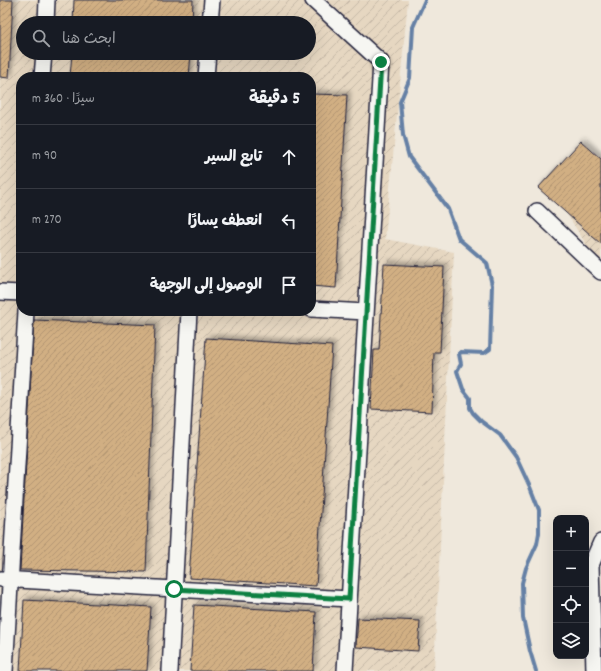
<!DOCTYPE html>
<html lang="ar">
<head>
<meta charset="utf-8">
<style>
	:root { --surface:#171b24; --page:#20242c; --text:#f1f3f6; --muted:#9ea1a6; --line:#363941 }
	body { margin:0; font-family:Dekko,"Playpen Sans Arabic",sans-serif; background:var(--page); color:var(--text); direction:rtl }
	.controls { position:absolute; right:12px; bottom:12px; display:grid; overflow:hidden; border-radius:8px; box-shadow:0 4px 16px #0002 }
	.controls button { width:36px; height:36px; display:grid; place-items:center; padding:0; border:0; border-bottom:1px solid var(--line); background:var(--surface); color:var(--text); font:20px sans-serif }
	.stop { position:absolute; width:12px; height:12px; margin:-9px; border:3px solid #0b8043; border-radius:50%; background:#fff }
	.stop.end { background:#0b8043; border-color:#fff; box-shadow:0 1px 4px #0008 }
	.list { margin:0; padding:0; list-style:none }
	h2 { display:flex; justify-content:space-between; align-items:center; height:52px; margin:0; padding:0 16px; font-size:17px }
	h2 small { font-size:13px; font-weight:400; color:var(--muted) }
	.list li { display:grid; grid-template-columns:26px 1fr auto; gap:12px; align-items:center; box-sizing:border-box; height:64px; padding:0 16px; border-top:1px solid var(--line) }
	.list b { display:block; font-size:15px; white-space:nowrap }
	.list em { font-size:13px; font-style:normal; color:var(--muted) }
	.icon { flex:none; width:22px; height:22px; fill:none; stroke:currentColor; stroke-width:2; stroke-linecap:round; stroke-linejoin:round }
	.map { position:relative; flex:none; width:601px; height:671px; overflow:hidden; direction:ltr }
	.search { position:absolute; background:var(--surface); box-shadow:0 4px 16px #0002; left:16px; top:16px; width:300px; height:44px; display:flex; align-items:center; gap:10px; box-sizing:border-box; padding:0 14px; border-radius:22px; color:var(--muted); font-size:15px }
	.panel { position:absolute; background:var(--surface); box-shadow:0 4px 16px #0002; left:16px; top:72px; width:300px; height:244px; border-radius:16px; direction:rtl }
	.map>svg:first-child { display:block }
	.industrial { fill:url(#industrial-furrows); fill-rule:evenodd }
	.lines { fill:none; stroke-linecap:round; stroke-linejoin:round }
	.stream { stroke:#6580a5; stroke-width:4 }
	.building { fill:url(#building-hatch); stroke:#22223b; filter:url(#shadow) }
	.minor-casing { stroke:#22223b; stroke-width:18 }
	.minor { stroke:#f6f6f2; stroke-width:15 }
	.route { stroke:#0b8043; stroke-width:5 }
</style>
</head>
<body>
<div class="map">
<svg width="601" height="671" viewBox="0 0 601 671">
	<defs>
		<pattern id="industrial-furrows" width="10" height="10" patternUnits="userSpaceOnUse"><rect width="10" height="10" fill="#e6d7c1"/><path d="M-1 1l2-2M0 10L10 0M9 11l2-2" fill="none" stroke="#c5b8a7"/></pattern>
		<pattern id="building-hatch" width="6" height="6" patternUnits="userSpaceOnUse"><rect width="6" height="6" fill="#d1af83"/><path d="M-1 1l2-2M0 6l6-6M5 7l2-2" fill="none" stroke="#b39672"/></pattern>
		<filter id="shadow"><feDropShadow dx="3.5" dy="-3.5" stdDeviation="2" flood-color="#0004"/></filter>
	</defs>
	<rect width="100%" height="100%" fill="#efe8dc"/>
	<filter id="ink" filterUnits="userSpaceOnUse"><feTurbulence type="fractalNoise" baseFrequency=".025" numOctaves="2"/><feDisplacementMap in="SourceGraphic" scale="8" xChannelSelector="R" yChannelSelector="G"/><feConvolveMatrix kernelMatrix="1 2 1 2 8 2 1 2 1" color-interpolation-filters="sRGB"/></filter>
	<g filter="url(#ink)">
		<!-- industrial -->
		<path class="industrial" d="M 0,0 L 408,0 L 385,239 L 454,252 L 434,671 L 0,671 ZM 23,23 L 309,23 L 309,53 L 23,53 ZM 21,77 L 311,77 L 311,311 L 21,311 Z
			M 601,179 L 601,268 L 567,214 Z"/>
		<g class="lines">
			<!-- stream -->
			<path class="stream" d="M 425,0 L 413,27 L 410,78 L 400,102 L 403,135 L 409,157 L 448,209 L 459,239 L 487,263 L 492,285 L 490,349 L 484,353 L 461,352 L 459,354 L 461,364 L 457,371 L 463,389 L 470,398 L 470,408 L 473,413 L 481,421 L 500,435 L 516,457 L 530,487 L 539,510 L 539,533 L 537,544 L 526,568 L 522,583 L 523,618 L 530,651 L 536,671"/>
		</g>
		<!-- building -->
		<path class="building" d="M 0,0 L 13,0 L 9,78 L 0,77 Z
			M 74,0 L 193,0 L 192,23 L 73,23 Z
			M 72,53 L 191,53 L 189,77 L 70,77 Z
			M 311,94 L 347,95 L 336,288 L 311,286 Z
			M 581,141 L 601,159 L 601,244 L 538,188 Z
			M 384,264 L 444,267 L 440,352 L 434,352 L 432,412 L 371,409 L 374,350 L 379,350 Z
			M 34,320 L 155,325 L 146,572 L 20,570 Z
			M 206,338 L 332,346 L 316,586 L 189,578 Z
			M 24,600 L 151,607 L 147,671 L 20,671 Z
			M 194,605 L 316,612 L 313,671 L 190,671 Z
			M 358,618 L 420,621 L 418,651 L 356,647 Z"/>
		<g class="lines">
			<!-- minor casing -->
			<g class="minor-casing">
				<path id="minor" d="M 313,0 L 381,62 L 345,671
					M 46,23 L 47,0
					M 210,23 L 212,0
					M 42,77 L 44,53
					M 206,77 L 208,53
					M 537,211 L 601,272
					M 0,292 L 21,293
					M 311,309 L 366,312
					M 1,579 L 349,599
					M 5,671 L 26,311
					M 170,671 L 189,311
					M 594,671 L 591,565 L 601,542"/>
			</g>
			<!-- minor -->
			<use href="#minor" class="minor"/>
		</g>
	</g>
	<g class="lines" filter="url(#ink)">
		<!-- route -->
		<path class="route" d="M 174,589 L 349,599 L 381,62"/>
	</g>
</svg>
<div class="controls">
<button>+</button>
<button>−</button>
<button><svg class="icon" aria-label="locate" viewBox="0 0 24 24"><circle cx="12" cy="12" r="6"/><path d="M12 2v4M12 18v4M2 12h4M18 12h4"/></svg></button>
<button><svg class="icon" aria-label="layers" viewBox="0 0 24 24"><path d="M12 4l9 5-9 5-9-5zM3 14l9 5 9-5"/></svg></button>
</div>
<div class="stop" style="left:174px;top:589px"></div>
<div class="stop end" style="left:381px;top:62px"></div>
<div class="search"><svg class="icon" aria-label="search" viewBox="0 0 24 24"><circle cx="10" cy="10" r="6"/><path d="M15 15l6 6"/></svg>ابحث هنا</div>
<section class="panel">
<h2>5 دقيقة<small>سيرًا · 360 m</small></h2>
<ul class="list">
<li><svg class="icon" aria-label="ahead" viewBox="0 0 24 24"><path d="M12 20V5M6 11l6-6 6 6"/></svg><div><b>تابع السير</b></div><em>90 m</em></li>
<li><svg class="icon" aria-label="left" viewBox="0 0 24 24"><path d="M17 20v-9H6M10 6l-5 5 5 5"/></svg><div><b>انعطف يسارًا</b></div><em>270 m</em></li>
<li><svg class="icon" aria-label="arrive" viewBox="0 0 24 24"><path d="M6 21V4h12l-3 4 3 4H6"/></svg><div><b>الوصول إلى الوجهة</b></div></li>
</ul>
</section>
</div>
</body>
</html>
